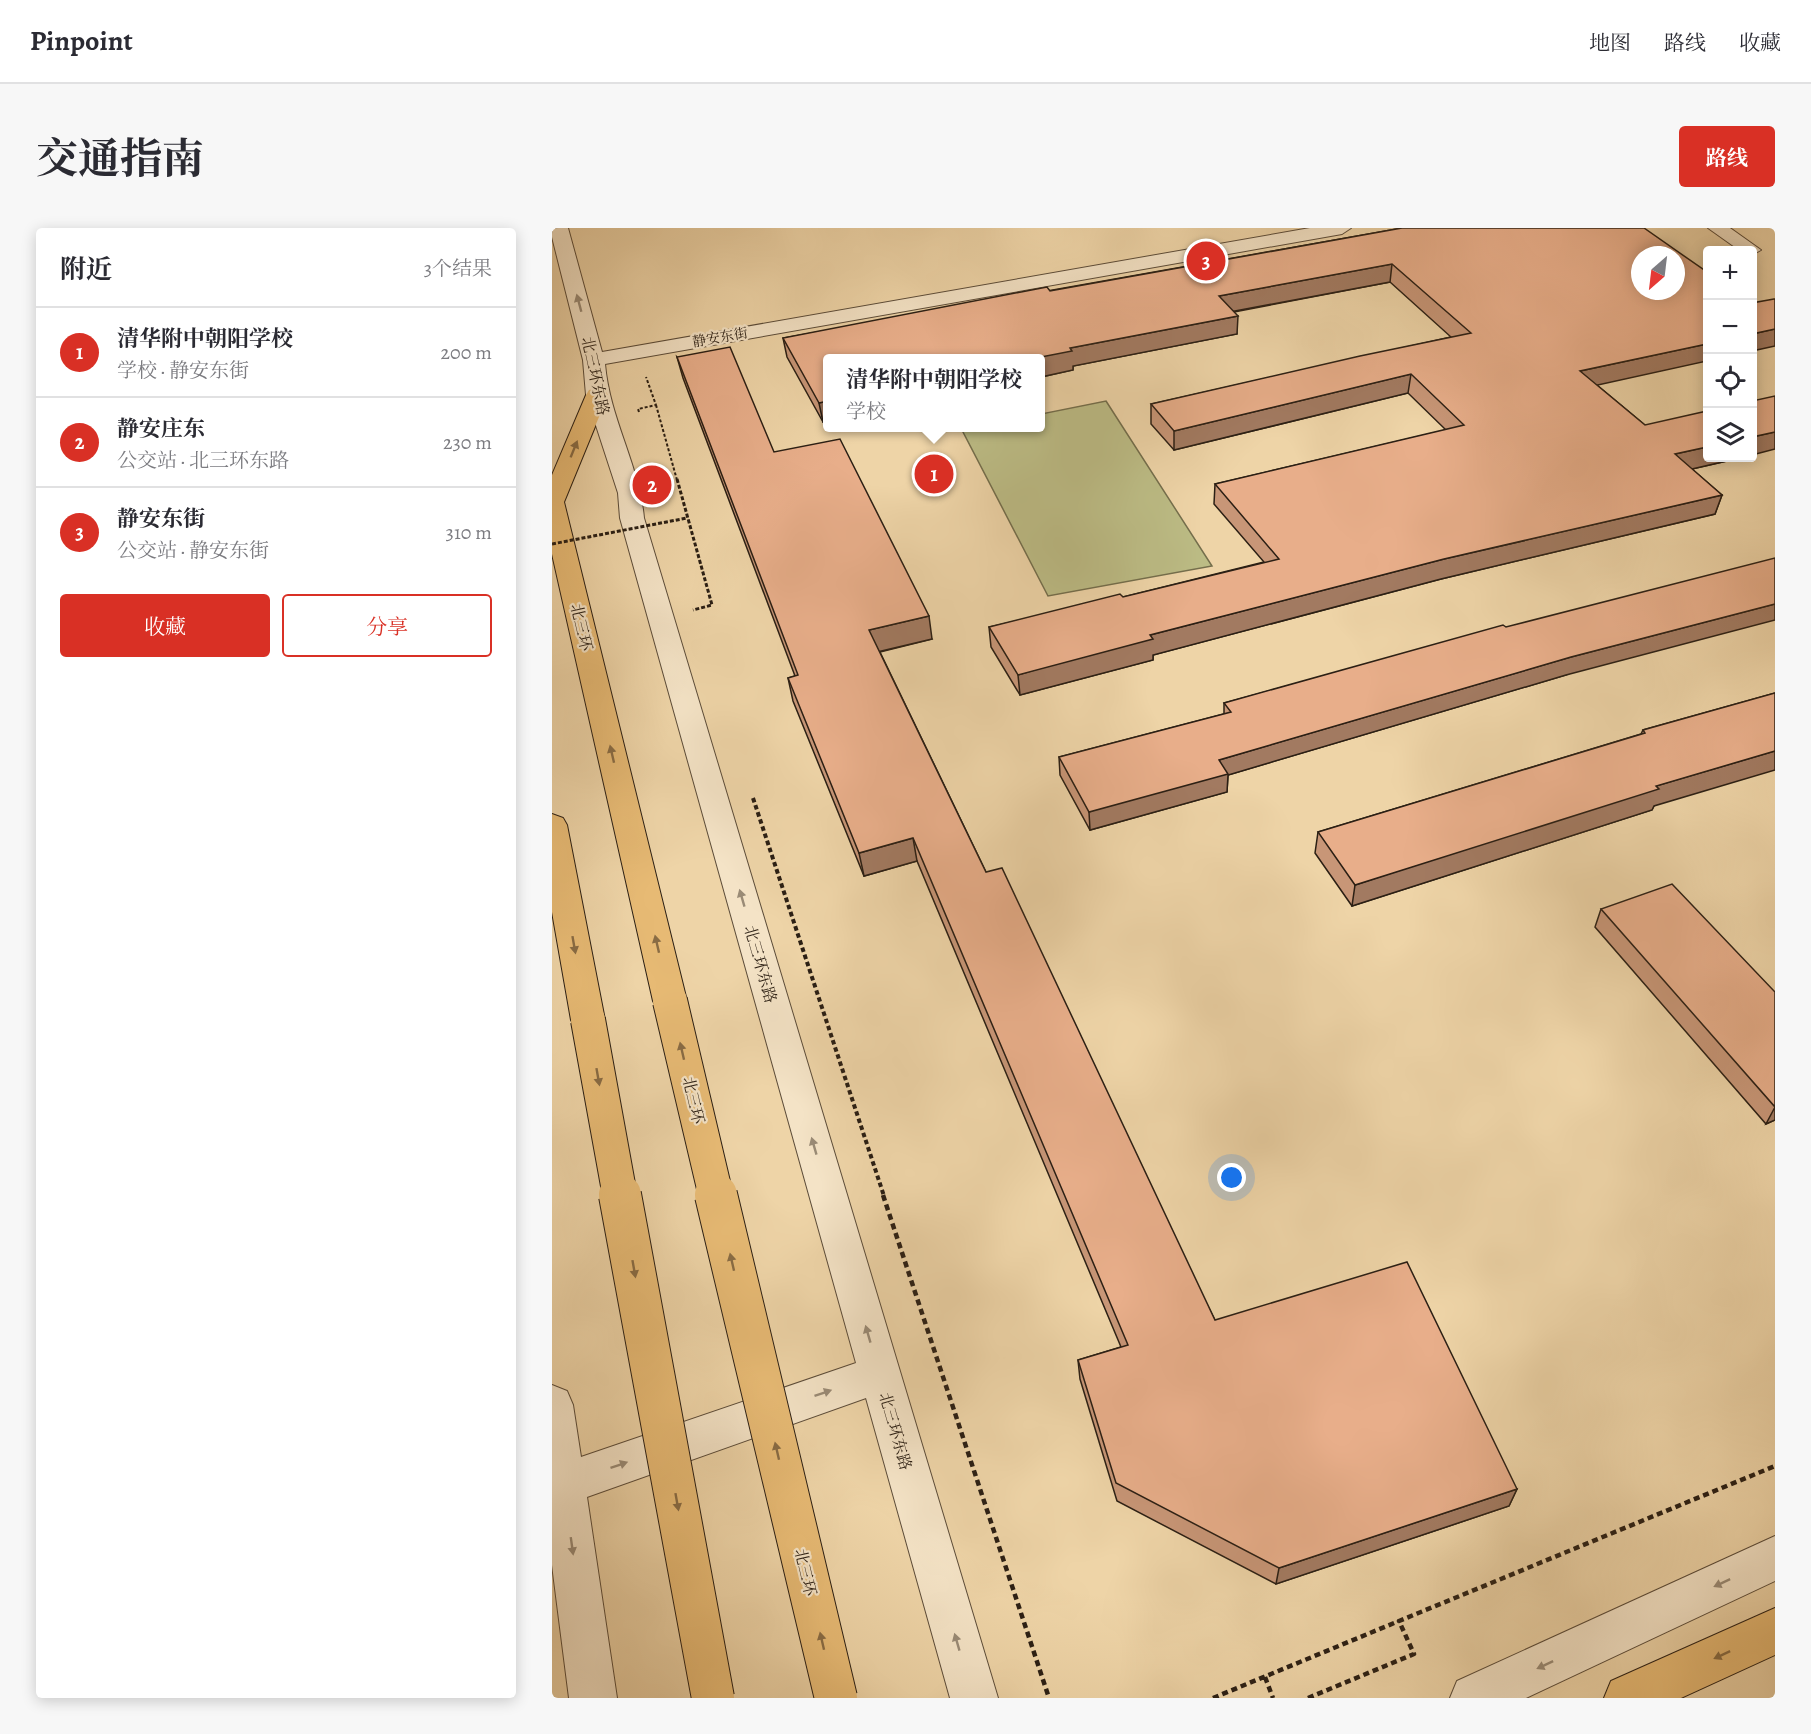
<!DOCTYPE html>
<html lang="zh">
<head>
<meta charset="utf-8">
<style>
	:root { --surface:#fff; --page:#f7f7f7; --text:#2b2b33; --muted:#7c7c81; --line:#e1e1e2; --accent:#d93025 }
	body { margin:0; font-family:Alegreya,"Noto Serif SC",serif; background:var(--page); color:var(--text) }
	.controls { position:absolute; right:18px; top:18px; display:grid; overflow:hidden; border-radius:6px; box-shadow:0 3px 15px #0003 }
	.controls button { width:54px; height:54px; display:grid; place-items:center; padding:0; border:0; border-bottom:2px solid var(--line); background:var(--surface); color:var(--text); font:30px sans-serif }
	.compass { position:absolute; left:1079px; top:18px; width:54px; height:54px; border-radius:50%; background:var(--surface); box-shadow:0 3px 15px #0003; rotate:208deg }
	.you { position:absolute; left:680px; top:950px; width:21px; height:21px; margin:-15px; border:4px solid #fff; border-radius:50%; background:#1a73e8; box-shadow:0 0 0 9px #1a73e833 }
	.badge { display:grid; place-items:center; width:39px; height:39px; border-radius:50%; background:var(--accent); color:#fff; font-size:20px; font-weight:700 }
	.pin { position:absolute; translate:-50% -50%; border:3px solid #fff; box-shadow:0 2px 6px #0006 }
	.popup { position:absolute; left:271px; top:126px; width:222px; height:78px; box-sizing:border-box; display:grid; place-content:center; border-radius:6px; background:var(--surface); filter:drop-shadow(0 2px 4px #0005); font-size:20px; white-space:nowrap; color:var(--muted) }
	.popup b { font-size:22px; color:var(--text) }
	.popup::after { content:''; position:absolute; left:50%; top:100%; margin-left:-12px; border:12px solid transparent; border-top-color:var(--surface) }
	.list { margin:0; padding:0; list-style:none }
	h2 { display:flex; justify-content:space-between; align-items:center; height:78px; margin:0; padding:0 24px; font-size:26px }
	h2 small { font-size:20px; font-weight:400; color:var(--muted) }
	.list li { display:grid; grid-template-columns:39px 1fr auto; gap:18px; align-items:center; box-sizing:border-box; height:90px; padding:0 24px; border-top:2px solid var(--line) }
	.list b { display:block; font-size:22px; white-space:nowrap }
	.list p { margin:0; font-size:20px; white-space:nowrap; color:var(--muted) }
	.list em { font-size:20px; font-style:normal; color:var(--muted) }
	.actions { display:flex; gap:12px; padding:18px 24px }
	.actions a { flex:1; padding:14px 0; border:2px solid var(--accent); border-radius:6px; text-align:center; font-size:21px; color:var(--accent) }
	.actions .main { background:var(--accent); color:#fff }
	.icon { flex:none; width:33px; height:33px; fill:none; stroke:currentColor; stroke-width:2; stroke-linecap:round; stroke-linejoin:round }
	.map { position:relative; flex:none; width:1223px; height:1470px; overflow:hidden; border-radius:6px }
	header { display:flex; align-items:center; gap:36px; box-sizing:border-box; height:84px; padding:0 30px; background:var(--surface); border-bottom:2px solid var(--line) }
	header strong { font-size:28px }
	nav { display:flex; gap:33px; margin-inline-start:auto; font-size:21px }
	.intro { display:flex; align-items:center; justify-content:space-between; box-sizing:border-box; height:144px; padding:0 36px }
	h1 { margin:0; font-size:42px }
	.button { padding:15px 27px; border-radius:6px; background:var(--accent); color:#fff; font-size:21px; font-weight:700 }
	main { display:flex; gap:36px; padding:0 36px }
	aside { flex:1; background:var(--surface); border-radius:6px; box-shadow:0 3px 15px #0003 }
	.map>svg:first-child { display:block }
	.green { fill:#bcbc85; stroke:#746e4c; stroke-width:1.5 }
	.lines { fill:none; stroke-linecap:round; stroke-linejoin:round }
	.minor-casing { stroke:#5c4c39; stroke-width:2 }
	.major-casing { stroke:#2b1f14; stroke-width:2 }
	.highway-casing { stroke:#2b1f14; stroke-width:2 }
	.path-far3 { stroke:#2b1f14; stroke-width:2; stroke-dasharray:3 2; stroke-linecap:butt }
	.path-far2 { stroke:#2b1f14; stroke-width:3; stroke-dasharray:4 2; stroke-linecap:butt }
	.path-far1 { stroke:#2b1f14; stroke-width:4; stroke-dasharray:4.5 3; stroke-linecap:butt }
	.path { stroke:#2b1f14; stroke-width:4.5; stroke-dasharray:6 4; stroke-linecap:butt }
	.minor { fill:#f4e3c6; fill-rule:evenodd }
	.major { fill:#e7ba74; fill-rule:evenodd }
	.highway { fill:#e7ba74; fill-rule:evenodd }
	.highway-bridge-far1-casing { stroke:#2b1f14; stroke-width:36; stroke-linecap:butt }
	.highway-bridge-casing { stroke:#2b1f14; stroke-width:44; stroke-linecap:butt }
	.path-bridge { stroke:#2b1f14; stroke-width:3; stroke-dasharray:4 2; stroke-linecap:butt }
	.highway-bridge-far1 { stroke:#e7ba74; stroke-width:34 }
	.highway-bridge { stroke:#e7ba74; stroke-width:42 }
	.wall { fill:#c89677; stroke:#2b1f14; stroke-width:1.5 }
	.shaded-wall { fill:#a27a61; stroke:#2b1f14; stroke-width:1.5 }
	.building { fill:#e8ae8a; stroke:#2b1f14; stroke-width:1.5; fill-rule:evenodd }
	.oneway { fill:#9a8b76 }
	.oneway2 { fill:#896c44 }
	.labels { text-anchor:middle; stroke-width:4.5; stroke-linejoin:round; paint-order:stroke }
	.far-street-label { font-size:14px; fill:#2b1f14; stroke:#f4e3c6 }
	.street-label { font-size:16px; fill:#2b1f14; stroke:#f4e3c6 }
</style>
</head>
<body>
<header>
<strong>Pinpoint</strong>
<nav><a>地图</a><a>路线</a><a>收藏</a></nav>
</header>
<div class="intro"><h1>交通指南</h1><a class="button">路线</a></div>
<main>
<aside>
<h2>附近<small>3个结果</small></h2>
<ul class="list">
<li><span class="badge">1</span><div><b>清华附中朝阳学校</b><p>学校 · 静安东街</p></div><em>200 m</em></li>
<li><span class="badge">2</span><div><b>静安庄东</b><p>公交站 · 北三环东路</p></div><em>230 m</em></li>
<li><span class="badge">3</span><div><b>静安东街</b><p>公交站 · 静安东街</p></div><em>310 m</em></li>
</ul>
<div class="actions"><a class="main">收藏</a><a>分享</a></div>
</aside>
<div class="map">
<svg width="1223" height="1470" viewBox="0 0 1223 1470">
	<rect width="100%" height="100%" fill="#eed4a7"/>
	<filter id="stains"><feTurbulence type="fractalNoise" baseFrequency=".00333" numOctaves="4"/><feColorMatrix values="0 0 0 0 .2 0 0 0 0 .09 0 0 0 0 .02 0 0 0 .5 -.17"/></filter>
	<radialGradient id="worn" r=".72"><stop offset=".6" stop-color="#630" stop-opacity="0"/><stop offset="1" stop-color="#630" stop-opacity=".3"/></radialGradient>
	<!-- green -->
	<path class="green" d="M 554,173 L 660,338 L 496,368 L 410,202 L 423,200 L 488,200 L 489,186 Z"/>
	<g class="lines">
		<!-- minor casing -->
		<g class="minor-casing">
			<path id="minor" d="M 0,0 L 16,0 L 50,124 L 758,0 L 799,0 L 790,6 L 53,136 C 58,192 87,236 92,290 L 446,1470 L 398,1470 L 314,1170 L 35,1269 L 65,1470 L 17,1470 L 0,1337 L 0,1157 L 15,1163 L 21,1177 L 29,1229 L 304,1135 L 68,290 L 66,265 L 34,167 L 31,132 L 0,9 Z
				M 1156,0 L 1178,0 L 1209,22 L 1200,27 L 1200,22 L 1187,22 Z
				M 1223,1308 L 1223,1353 L 974,1470 L 898,1470 L 905,1453 Z"/>
		</g>
		<!-- major casing -->
		<g class="major-casing">
			<path id="major" d="M 1223,1380 L 1223,1427 L 1129,1470 L 1052,1470 L 1059,1453 Z"/>
		</g>
		<!-- highway casing -->
		<g class="highway-casing">
			<path id="highway" d="M 45,160 L 53,162 L 56,167 L 12,274 L 135,773 L 130,782 L 118,786 L 106,782 L 101,773 L 0,326 L 0,247 L 34,167 L 37,162 Z
				M 0,586 L 11,590 L 15,597 L 53,792 L 48,801 L 36,805 L 24,801 L 19,792 L 0,684 Z"/>
		</g>
		<!-- path-far3 -->
		<path class="path-far3" d="M 104,177 L 125,252
			M 87,184 L 86,181 L 104,177 L 94,149"/>
		<!-- path-far2 -->
		<path class="path-far2" d="M 125,251 L 160,377 L 141,382"/>
		<!-- path-far1 -->
		<path class="path-far1" d="M 201,570 L 332,968"/>
		<!-- path -->
		<path class="path" d="M 331,967 L 497,1470
			M 713,1449 L 721,1470
			M 661,1470 L 847,1393
			M 756,1470 L 862,1426 L 847,1393 L 1223,1238"/>
		<!-- minor -->
		<use href="#minor" class="minor"/>
		<!-- major -->
		<use href="#major" class="major"/>
		<!-- highway -->
		<use href="#highway" class="highway"/>
		<!-- highway-bridge-far1 casing -->
		<g class="highway-bridge-far1-casing">
			<path id="highway-bridge-far1" d="M 118,773 L 164,968
				M 36,792 L 68,968"/>
		</g>
		<!-- highway-bridge casing -->
		<g class="highway-bridge-casing">
			<path id="highway-bridge" d="M 68,967 L 161,1470
				M 164,967 L 284,1470"/>
		</g>
		<!-- path-bridge -->
		<path class="path-bridge" d="M 0,316 L 135,290"/>
		<!-- highway-bridge-far1 -->
		<use href="#highway-bridge-far1" class="highway-bridge-far1"/>
		<!-- highway-bridge -->
		<use href="#highway-bridge" class="highway-bridge"/>
	</g>
	<!-- wall -->
	<path class="wall" d="M 850,0 L 1045,157 L 1093,197 L 1155,230 L 1188,230 L 1140,241 L 1170,267 L 1163,286 L 889,351 L 601,427 L 601,432 L 468,467 L 439,419 L 437,399 L 571,369 L 712,334 L 662,276 L 663,256 L 894,202 L 856,165 L 622,222 L 599,196 L 599,176 L 899,109 L 838,54 L 682,84 L 685,106 L 521,138 L 521,142 L 489,149 L 489,130 L 276,130 L 276,193 L 271,194 L 235,129 L 231,110 Z
		M 125,129 L 222,224 L 380,411 L 328,424 L 434,644 L 663,1092 L 965,1261 L 957,1278 L 724,1356 L 565,1273 L 528,1151 L 526,1132 L 569,1119 L 365,633 L 312,648 L 241,473 L 236,450 L 243,448 L 131,150 Z
		M 954,399 L 1014,447 L 676,547 L 675,564 L 538,602 L 508,547 L 507,529 L 672,486 L 672,475 Z
		M 1223,465 L 1102,578 L 1100,582 L 800,678 L 763,625 L 766,604 L 1089,506 L 1091,502 Z
		M 1049,681 L 1223,764 L 1223,892 L 1214,896 L 1043,699 Z"/>
	<!-- shaded-wall -->
	<path class="shaded-wall" d="M 840,36 L 838,54 L 667,86 L 667,68 Z
		M 686,88 L 685,106 L 521,138 L 521,142 L 489,149 L 489,130 L 484,130 L 518,120 Z
		M 1223,101 L 1223,118 L 1200,123 L 1200,106 Z
		M 1155,116 L 1155,133 L 1023,162 L 1028,143 Z
		M 859,146 L 856,165 L 622,222 L 622,203 Z
		M 276,173 L 276,193 L 271,194 L 267,175 Z
		M 1223,204 L 1223,221 L 1200,227 L 1200,209 Z
		M 1155,219 L 1155,230 L 1188,230 L 1118,246 L 1123,226 Z
		M 1170,267 L 1163,286 L 889,351 L 601,427 L 601,432 L 468,467 L 466,447 L 598,407 L 892,331 Z
		M 1223,376 L 1223,392 L 1014,447 L 676,547 L 675,564 L 538,602 L 537,584 L 667,532 L 1019,429 Z
		M 377,388 L 380,411 L 321,425 L 317,402 Z
		M 1223,523 L 1223,542 L 1102,578 L 1100,582 L 800,678 L 803,657 L 1104,558 Z
		M 361,610 L 365,633 L 312,648 L 307,625 Z
		M 1223,879 L 1223,892 L 1214,896 Z
		M 965,1261 L 957,1278 L 724,1356 L 727,1340 Z"/>
	<!-- building -->
	<path class="building" d="M 850,0 L 1092,0 L 1155,44 L 1155,116 L 1028,143 L 1093,197 L 1155,183 L 1155,219 L 1123,226 L 1170,267 L 892,331 L 598,407 L 601,411 L 466,447 L 437,399 L 568,366 L 571,369 L 727,331 L 663,256 L 912,197 L 859,146 L 622,203 L 599,176 L 808,128 L 919,105 L 840,36 L 667,68 L 686,88 L 518,120 L 520,123 L 484,130 L 276,130 L 276,173 L 267,175 L 231,110 L 495,59 L 498,63 ZM 1088,27 L 1124,27 L 1124,63 L 1088,63 Z
		M 1222,71 L 1223,71 L 1223,101 L 1200,106 L 1200,75 Z
		M 178,119 L 222,224 L 288,211 L 377,388 L 317,402 L 434,644 L 450,640 L 663,1092 L 855,1034 L 965,1261 L 727,1340 L 564,1255 L 526,1132 L 576,1117 L 361,610 L 307,625 L 236,450 L 246,447 L 125,129 Z
		M 1223,168 L 1223,204 L 1200,209 L 1200,173 Z
		M 1223,330 L 1223,376 L 1019,429 L 667,532 L 676,546 L 537,584 L 507,529 L 679,484 L 672,475 L 951,397 L 954,399 Z
		M 1223,465 L 1223,523 L 1104,558 L 1107,561 L 803,657 L 766,604 L 1093,505 L 1091,502 Z
		M 1120,656 L 1223,764 L 1223,879 L 1049,681 Z"/>
	<!-- one-way arrows -->
	<defs><path id="oneway-solid" d="M-6-.8H1V-3.2L6.5 0L1 3.2V.8H-6Z" transform="scale(1.5)"/></defs>
	<g class="oneway">
		<use href="#oneway-solid" transform="translate(27 75) rotate(-105)"/>
		<use href="#oneway-solid" transform="translate(190 670) rotate(-106)"/>
		<use href="#oneway-solid" transform="translate(262 918) rotate(-106)"/>
		<use href="#oneway-solid" transform="translate(316 1106) rotate(-106)"/>
		<use href="#oneway-solid" transform="translate(271 1165) rotate(-19)"/>
		<use href="#oneway-solid" transform="translate(67 1237) rotate(-19)"/>
		<use href="#oneway-solid" transform="translate(20 1318) rotate(82)"/>
		<use href="#oneway-solid" transform="translate(1170 1355) rotate(155)"/>
		<use href="#oneway-solid" transform="translate(405 1414) rotate(-106)"/>
		<use href="#oneway-solid" transform="translate(993 1437) rotate(155)"/>
	</g>
	<g class="oneway2">
		<use href="#oneway-solid" transform="translate(22 221) rotate(-68)"/>
		<use href="#oneway-solid" transform="translate(60 526) rotate(-103)"/>
		<use href="#oneway-solid" transform="translate(105 716) rotate(-103)"/>
		<use href="#oneway-solid" transform="translate(22 717) rotate(80)"/>
		<use href="#oneway-solid" transform="translate(130 823) rotate(-103)"/>
		<use href="#oneway-solid" transform="translate(46 849) rotate(80)"/>
		<use href="#oneway-solid" transform="translate(180 1034) rotate(-103)"/>
		<use href="#oneway-solid" transform="translate(82 1041) rotate(80)"/>
		<use href="#oneway-solid" transform="translate(225 1223) rotate(-103)"/>
		<use href="#oneway-solid" transform="translate(125 1274) rotate(80)"/>
		<use href="#oneway-solid" transform="translate(270 1413) rotate(-103)"/>
		<use href="#oneway-solid" transform="translate(1170 1427) rotate(155)"/>
	</g>
	<g class="labels">
		<!-- far-street labels -->
		<g class="far-street-label">
			<text transform="translate(168 109) rotate(-10)" y="5">静安东街</text>
		</g>
		<!-- street labels -->
		<g class="street-label">
			<text transform="translate(44 148) rotate(78)" y="6">北三环东路</text>
			<text transform="translate(30 399) rotate(77)" y="6">北三环</text>
			<text transform="translate(209 736) rotate(74)" y="6">北三环东路</text>
			<text transform="translate(142 872) rotate(77)" y="6">北三环</text>
			<text transform="translate(344 1203) rotate(74)" y="6">北三环东路</text>
			<text transform="translate(254 1344) rotate(77)" y="6">北三环</text>
		</g>
	</g>
	<rect width="100%" height="100%" filter="url(#stains)"/>
	<rect width="100%" height="100%" fill="url(#worn)"/>
</svg>
<div class="controls">
<button>+</button>
<button>−</button>
<button><svg class="icon" aria-label="locate" viewBox="0 0 24 24"><circle cx="12" cy="12" r="6"/><path d="M12 2v4M12 18v4M2 12h4M18 12h4"/></svg></button>
<button><svg class="icon" aria-label="layers" viewBox="0 0 24 24"><path d="M12 4l9 5-9 5-9-5zM3 14l9 5 9-5"/></svg></button>
</div>
<svg class="compass" viewBox="-18 -18 36 36"><path d="M0-13l5 13h-10z" fill="#e53935"/><path d="M0 13l5-13h-10z" fill="#7c7c81"/></svg>
<div class="you"></div>
<div class="pin badge" style="left:382px;top:246px">1</div>
<div class="popup"><b>清华附中朝阳学校</b>学校</div>
<div class="pin badge" style="left:100px;top:257px">2</div>
<div class="pin badge" style="left:654px;top:33px">3</div>
</div>
</main>
</body>
</html>
